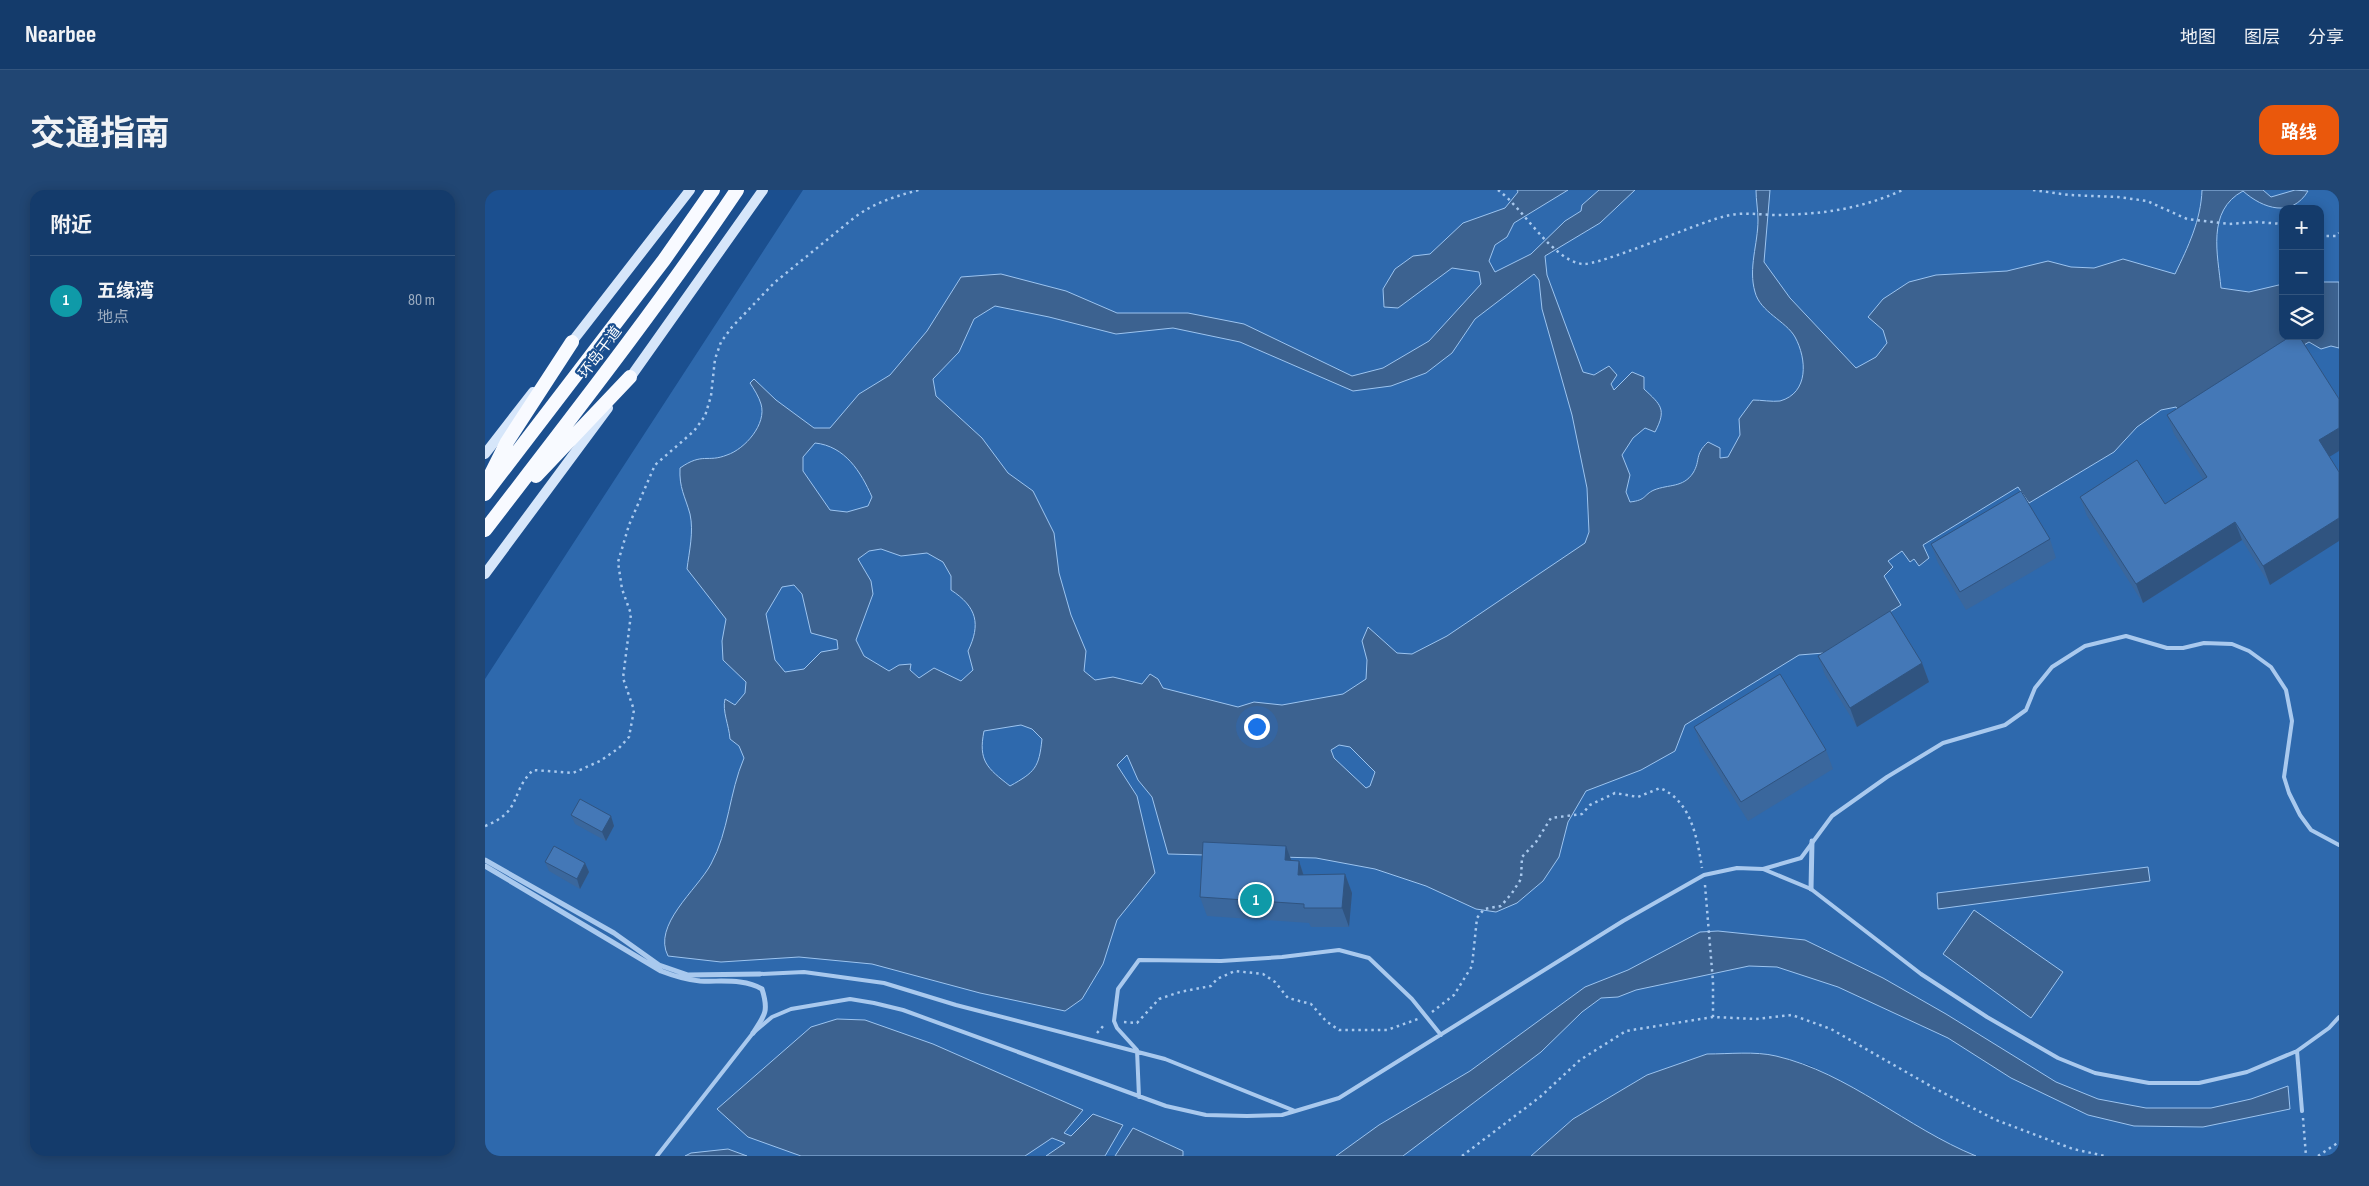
<!DOCTYPE html>
<html lang="zh">
<head>
<meta charset="utf-8">
<style>
	:root { --surface:#143b6b; --page:#214673; --text:#f1f3f6; --muted:#9dadc1; --line:#33557e; --accent:#ea580c }
	body { margin:0; font-family:"Sofia Sans Condensed","Noto Sans SC",sans-serif; background:var(--page); color:var(--text) }
	.controls { position:absolute; right:15px; top:15px; display:grid; overflow:hidden; border-radius:10px; box-shadow:0 2px 12px #0003 }
	.controls button { width:45px; height:45px; display:grid; place-items:center; padding:0; border:0; border-bottom:1px solid var(--line); background:var(--surface); color:var(--text); font:25px sans-serif }
	.you { position:absolute; left:771px; top:536px; width:18px; height:18px; margin:-12px; border:4px solid #fff; border-radius:50%; background:#1a73e8; box-shadow:0 0 0 8px #1a73e833 }
	.badge { display:grid; place-items:center; width:32px; height:32px; border-radius:50%; background:var(--accent); color:#fff; font-size:16px; font-weight:700 }
	.pin { position:absolute; translate:-50% -50%; border:2px solid #fff; box-shadow:0 1px 5px #0006 }
	.list { margin:0; padding:0; list-style:none }
	h2 { display:flex; justify-content:space-between; align-items:center; height:65px; margin:0; padding:0 20px; font-size:21px }
	h2 small { font-size:16px; font-weight:400; color:var(--muted) }
	.list li { display:grid; grid-template-columns:32px 1fr auto; gap:15px; align-items:center; box-sizing:border-box; height:90px; padding:0 20px; border-top:1px solid var(--line) }
	.list b { display:block; font-size:19px; white-space:nowrap }
	.list p { margin:0; font-size:16px; white-space:nowrap; color:var(--muted) }
	.list em { font-size:16px; font-style:normal; color:var(--muted) }
	.icon { flex:none; width:28px; height:28px; fill:none; stroke:currentColor; stroke-width:2; stroke-linecap:round; stroke-linejoin:round }
	.map { position:relative; flex:none; width:1854px; height:966px; overflow:hidden; border-radius:15px }
	header { display:flex; align-items:center; gap:30px; box-sizing:border-box; height:70px; padding:0 25px; background:var(--surface); border-bottom:1px solid var(--line) }
	header strong { font-size:24px }
	nav { display:flex; gap:28px; margin-inline-start:auto; font-size:18px }
	.intro { display:flex; align-items:center; justify-content:space-between; box-sizing:border-box; height:120px; padding:0 30px }
	h1 { margin:0; font-size:35px }
	.button { padding:12px 22px; border-radius:15px; background:var(--accent); color:#fff; font-size:18px; font-weight:700 }
	main { display:flex; gap:30px; padding:0 30px }
	aside { flex:1; background:var(--surface); border-radius:15px; box-shadow:0 2px 12px #0003 }
	.map>svg:first-child { display:block }
	.green { fill:#2e69ad; fill-rule:evenodd }
	.water { fill:#3c6290; stroke:#9cc4f0; fill-rule:evenodd }
	.lines { fill:none; stroke-linecap:round; stroke-linejoin:round }
	.path { stroke:#a9c9ee; stroke-width:2.5; stroke-dasharray:2.5 4; stroke-linecap:butt }
	.service { stroke:#a9c9ee; stroke-width:4 }
	.minor { stroke:#a9c9ee; stroke-width:5 }
	.secondary { stroke:#d6e6fa; stroke-width:10 }
	.trunk { stroke:#f8faff; stroke-width:14 }
	.wall { fill:#3a679d }
	.shaded-wall { fill:#305480 }
	.building { fill:#4478b7; stroke:#305480 }
	.labels { text-anchor:middle; stroke-width:4.5; stroke-linejoin:round; paint-order:stroke }
	.street-label { font-size:15px; fill:#fff; stroke:#1b4f8f }
</style>
</head>
<body>
<header>
<strong>Nearbee</strong>
<nav><a>地图</a><a>图层</a><a>分享</a></nav>
</header>
<div class="intro"><h1>交通指南</h1><a class="button">路线</a></div>
<main>
<aside>
<h2>附近<small></small></h2>
<ul class="list">
<li><span class="badge" style="background:#0f9aa8">1</span><div><b>五缘湾</b><p>地点</p></div><em>80 m</em></li>
</ul>
</aside>
<div class="map">
<svg width="1854" height="966" viewBox="0 0 1854 966">
	<rect width="100%" height="100%" fill="#1b4f8f"/>
	<!-- green -->
	<path class="green" d="M 318,0 L 1854,0 L 1854,966 L 1491,966 L 1461,954 L 1376,902 L 1324,875 L 1288,865 L 1222,864 L 1162,885 L 1088,929 L 1046,966 L 0,966 L 0,489 ZM 1798,19 L 1835,19 L 1835,146 L 1798,146 Z"/>
	<!-- water -->
	<path class="water" d="M 1032,0 L 1083,0 L 1029,33 L 1022,47 L 1010,55 L 1004,71 L 1010,82 L 1046,64 L 1080,31 L 1096,21 L 1097,15 L 1114,0 L 1150,0 L 1115,33 L 1060,66 L 1062,85 L 1098,182 L 1109,185 L 1124,176 L 1132,185 L 1126,194 L 1129,200 L 1147,182 L 1159,187 L 1159,199 C 1176,215 1182,219 1170,242 L 1160,238 L 1148,248 L 1137,265 L 1145,285 L 1141,302 L 1145,312 C 1162,310 1158,305 1169,300 C 1184,294 1198,298 1208,283 C 1216,270 1209,265 1223,252 L 1235,258 L 1235,268 L 1243,267 L 1255,245 L 1254,229 L 1268,210 C 1276,210 1287,212 1295,211 C 1324,203 1322,169 1310,147 C 1301,131 1275,122 1270,102 C 1263,78 1273,54 1273,30 C 1273,20 1271,10 1271,0 L 1285,0 L 1279,72 L 1305,108 L 1371,178 L 1391,167 L 1402,153 L 1398,140 L 1383,127 L 1398,109 L 1424,92 L 1451,85 L 1522,81 L 1563,71 L 1586,77 L 1609,78 L 1638,69 L 1690,84 C 1703,57 1716,30 1717,0 L 1778,0 L 1786,7 L 1810,0 L 1823,1 C 1807,28 1778,19 1758,1 C 1721,21 1733,65 1736,98 L 1764,102 L 1798,94 L 1798,146 L 1835,146 L 1835,92 L 1854,92 L 1854,158 L 1846,156 L 1836,159 L 1824,152 L 1697,226 L 1691,217 L 1676,220 L 1652,237 L 1629,262 L 1544,313 L 1533,297 L 1438,355 L 1444,368 L 1434,376 L 1429,369 L 1425,372 L 1417,361 L 1403,371 L 1408,377 L 1399,386 L 1416,415 L 1339,463 L 1314,465 L 1200,535 L 1190,561 L 1156,580 L 1101,601 L 1083,632 L 1074,667 L 1058,691 L 1032,713 L 1011,722 L 991,719 L 941,696 L 890,679 L 831,668 L 683,664 L 667,607 L 653,590 L 642,565 L 632,575 L 652,606 L 670,683 L 632,730 L 618,774 L 597,809 L 580,821 L 495,803 L 387,774 L 314,767 L 236,772 L 183,766 C 167,735 212,700 226,674 C 244,641 244,603 259,568 L 254,556 L 245,549 C 244,535 237,521 240,509 L 250,515 L 260,503 L 261,492 L 238,470 L 237,451 L 241,429 L 202,379 C 204,362 209,342 205,324 C 200,306 194,298 195,278 C 218,262 222,273 242,265 C 260,259 282,234 276,214 C 274,207 269,199 265,193 L 269,189 L 291,210 L 329,238 L 345,238 L 374,204 L 405,185 L 442,141 L 476,87 L 516,84 L 581,101 L 632,123 L 703,123 L 759,134 L 867,186 L 898,178 L 944,151 L 996,94 L 994,82 L 967,78 L 913,118 L 899,117 L 898,99 L 910,79 L 928,66 L 945,64 L 978,33 L 1020,18 L 1033,2 ZM 1049,84 L 1054,90 L 1057,119 L 1087,225 L 1102,298 L 1104,342 L 1100,353 L 962,446 L 927,464 L 912,463 L 883,437 L 877,451 L 882,470 L 881,489 L 858,504 L 797,515 L 769,512 L 753,517 L 678,498 L 673,489 L 665,484 L 657,494 L 628,487 L 610,490 L 599,481 L 601,461 L 586,425 L 574,383 L 569,343 L 548,301 L 523,283 L 497,248 L 451,206 L 448,189 L 474,162 L 489,129 L 510,116 L 564,127 L 631,144 L 688,138 L 755,152 L 868,201 L 906,196 L 941,183 L 967,163 L 990,129 ZM 330,253 C 360,256 376,282 387,307 L 383,316 L 362,322 L 345,320 L 318,281 L 318,267 ZM 396,359 L 416,366 L 442,363 L 458,372 L 466,386 L 466,400 C 492,417 496,434 483,461 L 488,480 L 476,491 L 449,478 L 434,488 L 425,480 L 426,474 L 414,475 L 404,481 L 379,466 L 371,450 L 388,404 L 386,391 L 373,369 L 384,361 ZM 309,395 L 317,404 L 326,443 L 352,450 L 353,459 L 336,462 L 319,479 L 300,482 L 290,470 L 281,424 L 297,397 ZM 536,535 L 547,539 L 557,549 C 554,578 550,582 525,596 C 502,578 493,571 499,541 ZM 854,555 L 865,557 L 890,582 L 885,596 L 881,598 L 849,568 L 846,560 Z
		M 1663,677 L 1665,691 L 1453,719 L 1452,703 Z
		M 1489,720 L 1578,782 L 1546,828 L 1458,764 Z
		M 1233,741 L 1320,750 L 1398,788 L 1461,824 L 1571,892 L 1613,909 L 1661,918 L 1726,918 L 1766,909 L 1803,896 L 1805,919 L 1718,937 L 1649,936 L 1603,925 L 1526,888 L 1463,848 L 1353,797 L 1292,777 L 1264,776 L 1151,800 L 1133,807 L 1116,808 L 1097,822 L 1056,862 L 918,966 L 851,966 L 894,935 L 985,881 L 1100,797 L 1143,780 L 1215,742 Z
		M 352,829 L 380,830 L 448,854 L 598,920 L 579,943 L 586,946 L 608,924 L 638,935 L 620,966 L 561,966 L 580,953 L 567,948 L 540,966 L 316,966 L 263,947 L 232,919 L 326,837 Z
		M 1222,864 C 1244,864 1270,861 1291,866 C 1364,883 1422,938 1491,966 L 1046,966 L 1088,929 L 1162,885 Z
		M 648,938 L 698,961 L 698,966 L 630,966 Z
		M 243,959 L 262,966 L 200,966 L 206,963 Z"/>
	<g class="lines">
		<!-- path -->
		<path class="path" d="M 1013,0 C 1039,19 1066,69 1097,74 C 1114,76 1210,34 1237,27 C 1256,21 1274,25 1293,25 C 1339,24 1375,19 1418,0
			M 1548,0 L 1584,5 L 1633,7 L 1662,11 L 1702,29 L 1744,34 L 1772,32 L 1798,34
			M 1835,46 L 1851,46 L 1854,43
			M 0,636 C 38,621 24,604 48,580 L 88,583 L 115,571 L 134,558 L 144,547 L 149,520 L 138,488 L 146,424 L 137,399 L 133,372 L 144,335 L 170,275 L 209,241 L 220,226 L 226,206 L 230,169 L 236,152 L 247,137 L 289,93 L 370,27 C 389,13 411,6 434,0
			M 1220,695 L 1228,792 L 1228,827
			M 947,822 L 969,805 L 987,776 L 992,728 L 999,719 L 1016,716 L 1027,703 L 1036,689 L 1037,667 L 1051,652 L 1066,628 L 1097,624 L 1105,615 L 1130,603 L 1153,607 L 1175,598 C 1206,611 1212,647 1217,678
			M 639,832 L 652,833 L 674,809 L 695,802 L 726,796 L 732,789 L 750,781 L 778,784 L 790,792 L 803,808 L 826,814 L 841,831 L 854,840 L 902,840 L 933,829
			M 612,843 L 620,834
			M 1818,928 L 1821,966
			M 977,966 L 1055,907 L 1095,870 L 1141,841 L 1228,827 L 1271,829 L 1307,825 L 1346,839 L 1449,898 L 1511,930 L 1588,959 L 1620,966
			M 1833,966 L 1854,952"/>
		<!-- service -->
		<path class="service" d="M 1278,679 L 1316,668 L 1347,626 L 1402,587 L 1458,553 L 1520,535 L 1541,520 L 1550,498 L 1567,477 L 1600,456 L 1641,446 L 1682,458 L 1698,458 L 1719,453 L 1747,454 L 1764,461 L 1786,477 L 1801,500 L 1807,531 L 1799,587 L 1804,603 L 1815,625 L 1826,640 L 1854,655
			M 275,784 L 319,782 L 399,793 L 471,815 L 680,869 L 810,921
			M 1812,861 L 1817,921
			M 654,907 L 652,860 L 632,838 L 629,831 L 633,799 L 654,770 L 736,771 L 797,767 L 854,760 L 884,768 L 927,809 L 956,845
			M 172,966 L 268,843 L 287,827 L 306,819 L 365,809 L 389,813 L 418,820 L 681,916 L 721,925 L 762,926 L 797,925 L 854,908 L 1138,731 L 1219,685 L 1252,678 L 1278,679 L 1326,699 L 1436,784 L 1502,827 L 1573,868 L 1610,883 L 1664,893 L 1714,893 L 1762,882 L 1812,861 L 1844,838 L 1854,827"/>
		<!-- minor -->
		<path class="minor" d="M 0,670 L 129,743 L 174,775 L 203,785 L 275,784
			M 0,676 L 176,781 C 189,786 201,790 215,791 C 236,792 259,788 277,799 C 284,821 280,825 268,843
			M 1326,699 L 1327,651"/>
		<!-- secondary -->
		<path class="secondary" d="M 83,157 L 205,0
			M 142,192 L 278,0
			M 0,264 L 48,202
			M 0,384 L 123,218"/>
		<!-- trunk -->
		<path class="trunk" d="M 51,286 L 145,187
			M 3,290 L 22,252 L 87,152
			M 0,304 L 179,70 L 228,0
			M 0,340 C 86,228 173,117 252,0"/>
	</g>
	<!-- wall -->
	<path class="wall" d="M 1682,225 L 1845,267 L 1785,395 L 1757,350 L 1658,413 L 1602,326 L 1595,307 L 1680,314 L 1718,289 L 1689,244 Z
		M 1565,349 L 1571,368 L 1481,420 L 1453,373 L 1446,354 Z
		M 1333,466 L 1437,473 L 1444,492 L 1372,537 L 1340,485 Z
		M 1209,537 L 1341,560 L 1348,579 L 1263,631 L 1216,556 Z
		M 86,625 L 126,626 L 129,636 L 121,651 L 90,634 Z
		M 801,656 L 806,670 L 814,671 L 819,685 L 860,684 L 867,703 L 864,737 L 826,737 L 824,733 L 722,726 L 715,707 Z
		M 60,672 L 100,673 L 104,682 L 95,699 L 64,681 Z"/>
	<!-- shaded-wall -->
	<path class="shaded-wall" d="M 1854,238 L 1854,261 L 1841,269 L 1834,250 Z
		M 1854,328 L 1854,351 L 1785,395 L 1778,376 Z
		M 1750,332 L 1757,350 L 1658,413 L 1651,394 Z
		M 1437,473 L 1444,492 L 1372,537 L 1365,518 Z
		M 126,626 L 129,636 L 121,651 L 117,642 Z
		M 801,656 L 808,675 L 800,670 Z
		M 814,671 L 820,690 L 813,685 Z
		M 100,673 L 104,682 L 95,699 L 92,689 Z
		M 860,684 L 867,703 L 864,737 L 857,718 Z"/>
	<!-- building -->
	<path class="building" d="M 1806,146 L 1814,146 L 1854,209 L 1854,238 L 1834,250 L 1854,282 L 1854,328 L 1778,376 L 1750,332 L 1651,394 L 1595,307 L 1652,270 L 1680,314 L 1722,287 L 1682,225 Z
		M 1536,301 L 1565,349 L 1475,402 L 1446,354 Z
		M 1405,421 L 1437,473 L 1365,518 L 1333,466 Z
		M 1295,484 L 1341,560 L 1256,612 L 1209,537 Z
		M 95,609 L 126,626 L 117,642 L 86,625 Z
		M 718,652 L 801,656 L 800,670 L 814,671 L 813,685 L 860,684 L 857,718 L 819,718 L 819,714 L 715,707 Z
		M 69,656 L 100,673 L 92,689 L 60,672 Z"/>
	<g class="labels">
		<!-- street labels -->
		<g class="street-label">
			<text transform="translate(115 162) rotate(-53)" y="5">环岛干道</text>
		</g>
	</g>
</svg>
<div class="controls">
<button>+</button>
<button>−</button>
<button><svg class="icon" aria-label="layers" viewBox="0 0 24 24"><path d="M12 4l9 5-9 5-9-5zM3 14l9 5 9-5"/></svg></button>
</div>
<div class="you"></div>
<div class="pin badge" style="left:771px;top:710px;background:#0f9aa8">1</div>
</div>
</main>
</body>
</html>
